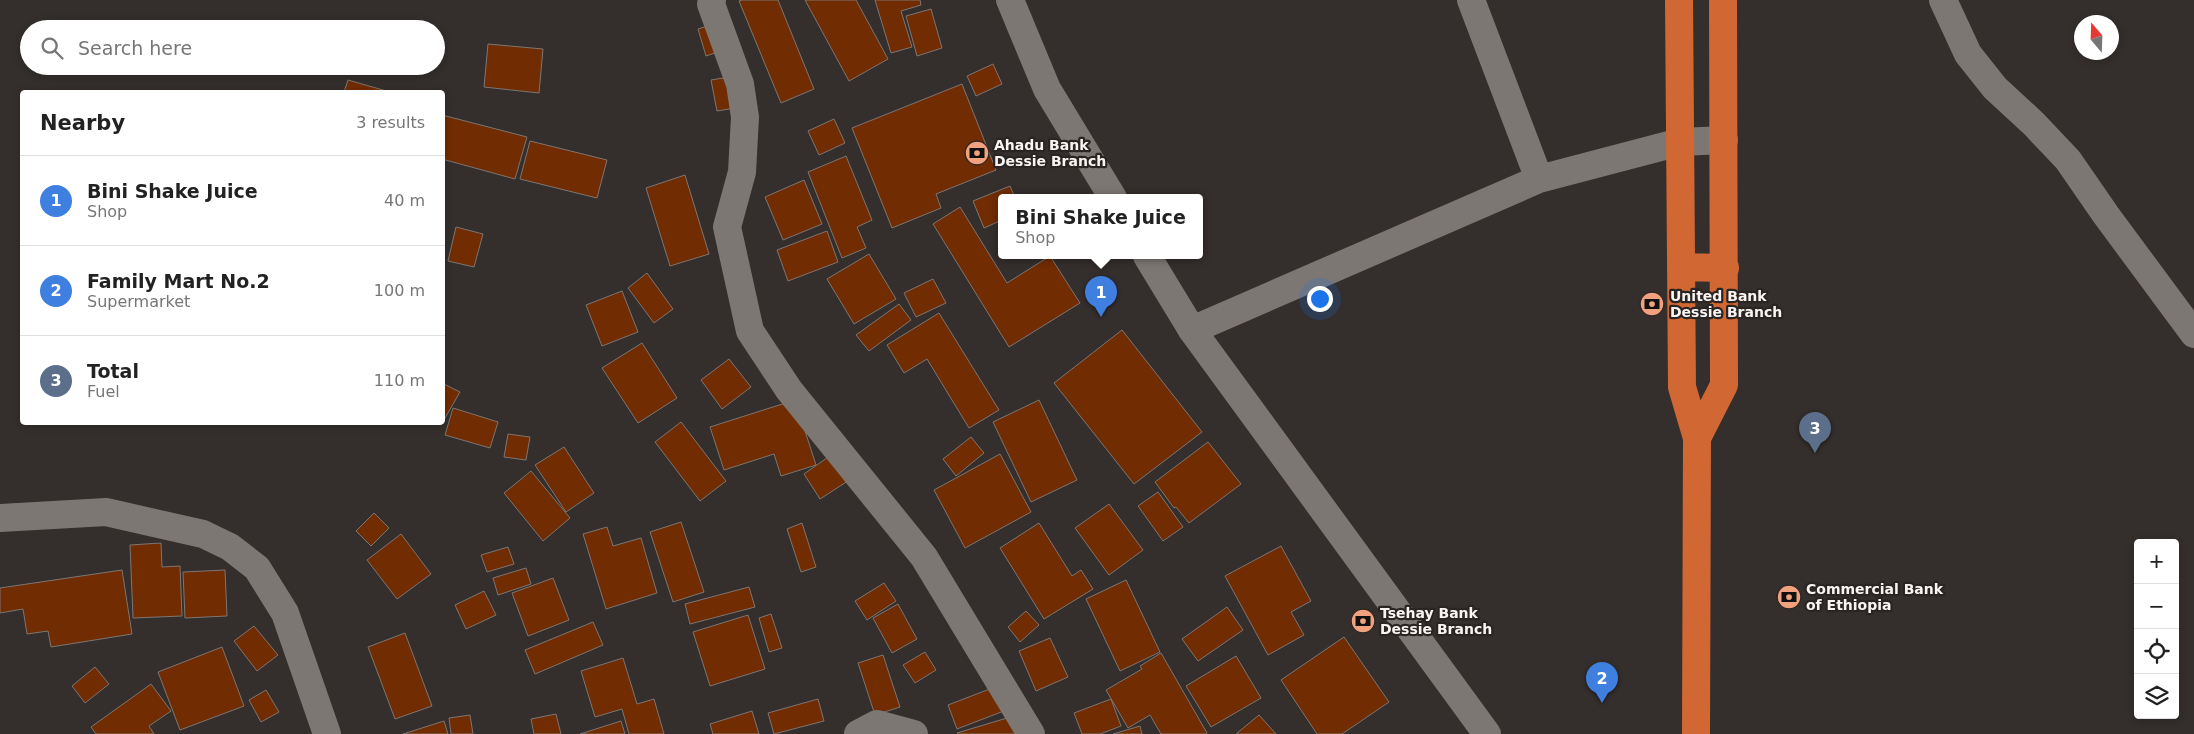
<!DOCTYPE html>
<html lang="en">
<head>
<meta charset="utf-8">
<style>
	:root { --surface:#fff; --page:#f2f2f2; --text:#222; --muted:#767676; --line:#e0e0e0; --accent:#db2777 }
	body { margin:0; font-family:"DejaVu Sans",sans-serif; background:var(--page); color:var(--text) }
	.controls { position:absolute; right:15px; bottom:15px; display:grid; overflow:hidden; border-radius:5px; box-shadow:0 2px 8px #0003 }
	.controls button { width:45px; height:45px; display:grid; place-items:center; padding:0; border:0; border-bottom:1px solid var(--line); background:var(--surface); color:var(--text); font:25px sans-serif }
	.compass { position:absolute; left:2074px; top:15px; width:45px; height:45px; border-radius:50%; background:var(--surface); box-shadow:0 2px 8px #0003; rotate:341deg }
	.you { position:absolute; left:1319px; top:298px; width:18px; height:18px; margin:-12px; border:4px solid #fff; border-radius:50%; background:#1a73e8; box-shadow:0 0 0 8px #1a73e833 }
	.badge { display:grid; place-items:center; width:32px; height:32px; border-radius:50%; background:var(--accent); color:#fff; font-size:16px; font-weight:700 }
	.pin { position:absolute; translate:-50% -41px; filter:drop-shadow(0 1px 2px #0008) }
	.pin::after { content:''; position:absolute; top:26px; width:18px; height:15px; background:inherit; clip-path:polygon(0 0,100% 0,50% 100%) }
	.popup { position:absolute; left:998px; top:194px; width:205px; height:65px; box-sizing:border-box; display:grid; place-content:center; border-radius:5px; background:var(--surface); filter:drop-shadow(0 1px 4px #0005); font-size:16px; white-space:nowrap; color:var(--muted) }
	.popup b { font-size:19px; color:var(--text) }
	.popup::after { content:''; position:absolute; left:50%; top:100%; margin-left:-10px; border:10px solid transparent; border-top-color:var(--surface) }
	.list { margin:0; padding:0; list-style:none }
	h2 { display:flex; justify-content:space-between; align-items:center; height:65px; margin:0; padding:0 20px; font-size:21px }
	h2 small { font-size:16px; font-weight:400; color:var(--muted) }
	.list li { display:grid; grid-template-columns:32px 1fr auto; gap:15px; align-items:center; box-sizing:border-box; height:90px; padding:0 20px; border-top:1px solid var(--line) }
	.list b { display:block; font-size:19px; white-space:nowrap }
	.list p { margin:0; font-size:16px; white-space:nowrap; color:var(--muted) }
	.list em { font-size:16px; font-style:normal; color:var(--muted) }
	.icon { flex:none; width:28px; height:28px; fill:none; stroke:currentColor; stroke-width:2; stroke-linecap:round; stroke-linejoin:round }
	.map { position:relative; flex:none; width:2194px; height:734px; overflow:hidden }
	.search { position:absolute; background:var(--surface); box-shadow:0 2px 8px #0003; left:20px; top:20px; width:425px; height:55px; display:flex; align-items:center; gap:12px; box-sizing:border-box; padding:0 18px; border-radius:28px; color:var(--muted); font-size:19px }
	.panel { position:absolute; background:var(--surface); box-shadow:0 2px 8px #0003; left:20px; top:90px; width:425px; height:335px; border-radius:5px }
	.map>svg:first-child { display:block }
	.building { fill:#712c02; stroke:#7d7673 }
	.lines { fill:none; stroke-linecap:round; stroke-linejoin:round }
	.street { stroke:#7d7774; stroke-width:28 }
	.secondary { stroke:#7d7774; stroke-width:28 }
	.highway { stroke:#d16834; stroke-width:28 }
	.labels { text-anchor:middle; stroke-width:4.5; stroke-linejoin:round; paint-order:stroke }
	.poi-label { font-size:14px; font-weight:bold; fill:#f8f4f2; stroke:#2a2422; text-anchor:start }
</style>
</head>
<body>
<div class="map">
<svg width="2194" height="734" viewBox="0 0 2194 734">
	<rect width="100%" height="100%" fill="#342e2c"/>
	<!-- building -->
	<path class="building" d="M 742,0 L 778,0 L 814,89 L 781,103 L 739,1 Z
		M 805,0 L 856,0 L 888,59 L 849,81 Z
		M 875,0 L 920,0 L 921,5 L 901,11 L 912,47 L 891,53 Z
		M 931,9 L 942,48 L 917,56 L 906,16 Z
		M 713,24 L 721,51 L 706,56 L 698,29 Z
		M 488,44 L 543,49 L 539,93 L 484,87 Z
		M 993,64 L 1002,84 L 976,96 L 967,76 Z
		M 729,77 L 735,108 L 717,111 L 711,80 Z
		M 348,80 L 390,92 L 344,92 Z
		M 962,84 L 996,170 L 936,194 L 941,208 L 892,228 L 852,128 Z
		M 442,115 L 527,137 L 515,179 L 442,159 Z
		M 834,119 L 845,143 L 819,155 L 808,131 Z
		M 530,141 L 607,160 L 597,198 L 520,179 Z
		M 846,156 L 872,220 L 857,227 L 866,248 L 842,258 L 808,172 Z
		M 685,175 L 709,254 L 670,266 L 646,188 Z
		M 804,180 L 822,224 L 783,240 L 765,197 Z
		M 1010,186 L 1015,198 L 1002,198 L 1002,220 L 984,228 L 973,201 Z
		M 960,207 L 1007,283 L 1050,256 L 1080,303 L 1009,347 L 933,224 Z
		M 456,227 L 483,234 L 474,267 L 448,261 Z
		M 827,231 L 838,262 L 788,281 L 777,250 Z
		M 869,254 L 896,299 L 854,324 L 827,279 Z
		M 647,273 L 673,309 L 654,323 L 628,288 Z
		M 933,279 L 946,303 L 916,317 L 904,293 Z
		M 622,291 L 638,332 L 602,346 L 586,305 Z
		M 899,304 L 911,320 L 869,351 L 856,335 Z
		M 939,313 L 999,410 L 969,428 L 927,359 L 904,373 L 887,345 Z
		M 1122,330 L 1202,432 L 1134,484 L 1054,383 Z
		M 642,343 L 677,398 L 638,423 L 602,368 Z
		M 729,359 L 751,387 L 722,409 L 701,380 Z
		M 442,383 L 460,392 L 441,425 L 437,422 L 442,422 Z
		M 795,400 L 816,465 L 781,476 L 774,454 L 724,470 L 710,427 Z
		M 1039,400 L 1077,480 L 1031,502 L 993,422 Z
		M 453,408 L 498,422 L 490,448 L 445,435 Z
		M 681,422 L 726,481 L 700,501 L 655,442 Z
		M 508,434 L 530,437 L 526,460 L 504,457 Z
		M 971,437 L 984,453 L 956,476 L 943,459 Z
		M 1208,442 L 1241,484 L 1189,523 L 1176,507 L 1174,508 L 1155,482 Z
		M 564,447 L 594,493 L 566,512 L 535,465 Z
		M 834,453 L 851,479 L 820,499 L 804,474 Z
		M 1000,454 L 1031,512 L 965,548 L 934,490 Z
		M 531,471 L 570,518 L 543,541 L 504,493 Z
		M 1158,492 L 1183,527 L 1163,541 L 1138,506 Z
		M 1109,504 L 1143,550 L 1109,575 L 1075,528 Z
		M 374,513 L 389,528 L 371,546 L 356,531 Z
		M 681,522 L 704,592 L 673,602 L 650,532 Z
		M 802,523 L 816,567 L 801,572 L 787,529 Z
		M 1039,523 L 1072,576 L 1081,570 L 1093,589 L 1044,619 L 1000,548 Z
		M 607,527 L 613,546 L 641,538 L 657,593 L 606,609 L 583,534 Z
		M 401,534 L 431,574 L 397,599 L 367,560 Z
		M 161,543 L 162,567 L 180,566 L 182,616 L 133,618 L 130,545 Z
		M 1281,546 L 1311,601 L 1291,612 L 1304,635 L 1268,655 L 1225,576 Z
		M 508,547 L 514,564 L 487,572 L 481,555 Z
		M 526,568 L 531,584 L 498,595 L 493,578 Z
		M 122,570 L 132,634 L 51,647 L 48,631 L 27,634 L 23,609 L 0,613 L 0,588 Z
		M 225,570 L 227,616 L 185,618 L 183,572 Z
		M 553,578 L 569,620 L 528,636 L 512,593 Z
		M 1126,580 L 1160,652 L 1120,671 L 1086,599 Z
		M 884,583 L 896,601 L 867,620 L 855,601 Z
		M 749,587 L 755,607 L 690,624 L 685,604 Z
		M 484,591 L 496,615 L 466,629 L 455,605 Z
		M 898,604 L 917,639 L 892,653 L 873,618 Z
		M 1227,607 L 1243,630 L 1198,661 L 1182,639 Z
		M 1026,611 L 1039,625 L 1020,642 L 1008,627 Z
		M 771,614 L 782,648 L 769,652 L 759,618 Z
		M 748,615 L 765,669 L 710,686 L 693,632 Z
		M 593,622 L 603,645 L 535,674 L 525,650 Z
		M 254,626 L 278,655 L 257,671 L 234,641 Z
		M 405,633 L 432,706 L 395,719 L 368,647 Z
		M 1344,637 L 1389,702 L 1342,734 L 1317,734 L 1281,680 Z
		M 1050,638 L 1068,677 L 1036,691 L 1019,651 Z
		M 222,647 L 244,706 L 180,730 L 158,672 Z
		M 925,652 L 936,670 L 915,683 L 903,665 Z
		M 1161,653 L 1207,733 L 1205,734 L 1161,734 L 1150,715 L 1128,728 L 1106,690 L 1142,669 L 1140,666 Z
		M 883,655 L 900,707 L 875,715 L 858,663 Z
		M 1236,656 L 1261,698 L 1211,727 L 1186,686 Z
		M 623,658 L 637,704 L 654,699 L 664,734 L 629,734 L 622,709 L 595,717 L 581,671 Z
		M 95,667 L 109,684 L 85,703 L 72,686 Z
		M 151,684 L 171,711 L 149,726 L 154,734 L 96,734 L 91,727 Z
		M 1000,685 L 1009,709 L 957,729 L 948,705 Z
		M 266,690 L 279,712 L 261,722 L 249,700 Z
		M 818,699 L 824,721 L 774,734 L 768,713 Z
		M 1111,699 L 1121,726 L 1100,734 L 1082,734 L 1074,713 Z
		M 752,711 L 759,734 L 713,734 L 710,724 Z
		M 556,714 L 561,734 L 534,734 L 531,719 Z
		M 470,715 L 473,734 L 451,734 L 449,718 Z
		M 1017,715 L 1023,734 L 958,734 L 957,733 Z
		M 1259,715 L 1276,734 L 1236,734 Z
		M 444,721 L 448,734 L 403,734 Z
		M 621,721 L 625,734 L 580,734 Z
		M 1140,726 L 1142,734 L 1113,734 Z"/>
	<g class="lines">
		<!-- street -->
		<path class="street" d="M 712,0 L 711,4 L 740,84 L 745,117 L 742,172 L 727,227 L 750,331 L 789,390 L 924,557 L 1031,734
			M 1471,0 L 1539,179
			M 1943,0 L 1968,54 L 1995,88 L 2034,124 L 2068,160 L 2106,215 L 2194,334
			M 1192,330 L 1539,179 L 1680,142 L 1724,140
			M 0,518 L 106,512 L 203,534 L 230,547 L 257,568 L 285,613 L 327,734
			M 858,734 L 877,724 L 914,734"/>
		<!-- secondary -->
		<path class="secondary" d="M 1010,0 L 1047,89 L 1113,198
			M 1147,256 L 1192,330 L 1487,734"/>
		<!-- highway -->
		<path class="highway" d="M 1679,0 L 1682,387 L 1697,438 L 1696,734
			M 1681,267 L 1725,268
			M 1697,438 L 1724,385 L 1723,0"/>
	</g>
	<!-- icons -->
	<defs>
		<g id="bank-disc" transform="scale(1.25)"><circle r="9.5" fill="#f1a17d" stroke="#2a2422"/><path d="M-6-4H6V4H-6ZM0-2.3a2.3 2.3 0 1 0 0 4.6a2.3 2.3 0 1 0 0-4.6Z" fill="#111"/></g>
	</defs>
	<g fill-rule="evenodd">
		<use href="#bank-disc" x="977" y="153"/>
		<use href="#bank-disc" x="1652" y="304"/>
		<use href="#bank-disc" x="1789" y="597"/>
		<use href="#bank-disc" x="1363" y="621"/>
	</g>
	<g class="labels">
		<!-- poi labels -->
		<g class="poi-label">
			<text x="994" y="150">Ahadu Bank<tspan x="994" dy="16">Dessie Branch</tspan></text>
			<text x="1670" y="301">United Bank<tspan x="1670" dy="16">Dessie Branch</tspan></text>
			<text x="1806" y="594">Commercial Bank<tspan x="1806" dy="16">of Ethiopia</tspan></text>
			<text x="1380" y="618">Tsehay Bank<tspan x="1380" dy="16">Dessie Branch</tspan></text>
		</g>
	</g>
</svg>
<div class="controls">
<button>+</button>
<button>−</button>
<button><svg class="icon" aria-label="locate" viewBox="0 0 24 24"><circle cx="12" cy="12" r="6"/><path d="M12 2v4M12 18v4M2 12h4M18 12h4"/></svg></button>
<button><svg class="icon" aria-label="layers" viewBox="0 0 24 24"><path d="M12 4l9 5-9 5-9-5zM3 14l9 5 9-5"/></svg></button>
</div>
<svg class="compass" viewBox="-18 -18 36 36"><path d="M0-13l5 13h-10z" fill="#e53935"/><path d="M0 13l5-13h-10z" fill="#767676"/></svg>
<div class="you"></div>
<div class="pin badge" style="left:1101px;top:317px;background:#3f7fe0">1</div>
<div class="popup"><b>Bini Shake Juice</b>Shop</div>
<div class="pin badge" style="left:1602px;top:703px;background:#3f7fe0">2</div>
<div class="pin badge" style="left:1815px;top:453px;background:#5c6f8a">3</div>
<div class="search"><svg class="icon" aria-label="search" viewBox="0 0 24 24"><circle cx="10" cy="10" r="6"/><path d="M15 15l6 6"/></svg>Search here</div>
<section class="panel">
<h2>Nearby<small>3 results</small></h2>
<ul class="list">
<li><span class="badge" style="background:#3f7fe0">1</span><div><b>Bini Shake Juice</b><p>Shop</p></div><em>40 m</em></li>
<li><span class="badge" style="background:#3f7fe0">2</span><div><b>Family Mart No.2</b><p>Supermarket</p></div><em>100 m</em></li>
<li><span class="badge" style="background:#5c6f8a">3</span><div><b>Total</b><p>Fuel</p></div><em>110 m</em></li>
</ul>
</section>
</div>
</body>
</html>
